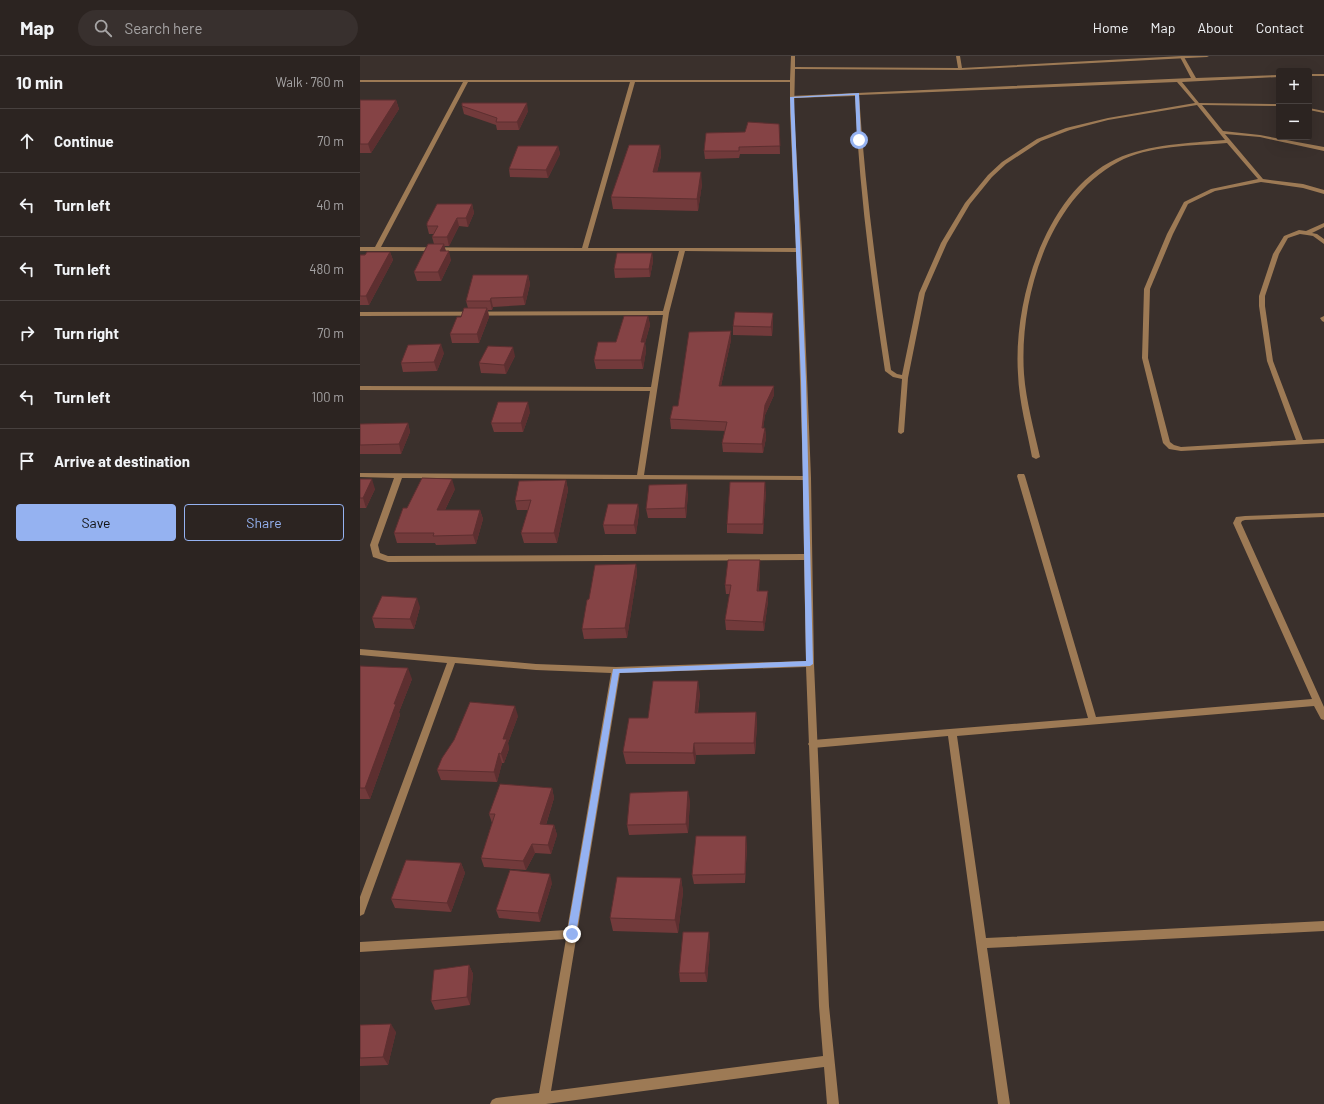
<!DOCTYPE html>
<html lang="en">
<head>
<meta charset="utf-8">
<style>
	:root { --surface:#2c2421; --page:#38302e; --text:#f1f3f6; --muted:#a6a4a5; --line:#48413f; --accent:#95b2f1 }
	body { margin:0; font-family:Barlow,sans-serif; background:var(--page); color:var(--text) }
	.controls { position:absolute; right:12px; top:12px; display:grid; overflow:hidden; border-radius:4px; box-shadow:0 4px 16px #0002 }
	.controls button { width:36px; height:36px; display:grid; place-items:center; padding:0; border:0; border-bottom:1px solid var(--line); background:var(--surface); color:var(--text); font:20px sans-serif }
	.stop { position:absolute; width:12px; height:12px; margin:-9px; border:3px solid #95b2f1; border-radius:50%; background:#fff }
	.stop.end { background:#95b2f1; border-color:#fff; box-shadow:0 1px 4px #0008 }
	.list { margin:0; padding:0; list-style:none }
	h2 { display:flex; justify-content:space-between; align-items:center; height:52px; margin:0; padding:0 16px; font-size:17px }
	h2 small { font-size:13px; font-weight:400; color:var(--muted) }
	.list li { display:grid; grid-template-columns:26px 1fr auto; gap:12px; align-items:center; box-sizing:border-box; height:64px; padding:0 16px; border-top:1px solid var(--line) }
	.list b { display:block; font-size:15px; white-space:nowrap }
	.list em { font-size:13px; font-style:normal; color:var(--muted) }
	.actions { display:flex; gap:8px; padding:12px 16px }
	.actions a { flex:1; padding:9px 0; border:1px solid var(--accent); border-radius:4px; text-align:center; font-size:14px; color:var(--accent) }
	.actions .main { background:var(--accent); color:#111 }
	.icon { flex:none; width:22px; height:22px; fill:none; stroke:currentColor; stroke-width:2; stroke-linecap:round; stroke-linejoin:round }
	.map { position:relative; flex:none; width:964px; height:1048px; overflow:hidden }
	header { display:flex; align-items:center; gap:24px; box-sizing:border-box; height:56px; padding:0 20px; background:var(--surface); border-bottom:1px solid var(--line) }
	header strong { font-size:19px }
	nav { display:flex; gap:22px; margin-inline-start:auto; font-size:14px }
	.search { width:280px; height:36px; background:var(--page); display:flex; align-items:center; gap:10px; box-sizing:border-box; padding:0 14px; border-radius:22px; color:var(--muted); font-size:15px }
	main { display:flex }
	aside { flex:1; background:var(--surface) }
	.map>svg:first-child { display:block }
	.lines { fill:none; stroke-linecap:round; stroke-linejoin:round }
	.service { fill:#9d7a55; fill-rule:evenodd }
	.minor { fill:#9d7a55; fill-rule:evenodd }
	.wall { fill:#723a3b }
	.shaded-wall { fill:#5d2f30 }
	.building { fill:#854345; stroke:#5d2f30 }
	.route { fill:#95b2f1 }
</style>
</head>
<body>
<header>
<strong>Map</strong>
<div class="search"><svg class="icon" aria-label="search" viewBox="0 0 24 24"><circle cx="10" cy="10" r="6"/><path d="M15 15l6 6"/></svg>Search here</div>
<nav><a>Home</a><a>Map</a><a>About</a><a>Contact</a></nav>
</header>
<main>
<aside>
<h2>10 min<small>Walk · 760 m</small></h2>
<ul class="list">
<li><svg class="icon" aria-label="ahead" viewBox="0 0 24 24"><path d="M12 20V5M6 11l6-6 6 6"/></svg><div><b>Continue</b></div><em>70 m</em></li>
<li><svg class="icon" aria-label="left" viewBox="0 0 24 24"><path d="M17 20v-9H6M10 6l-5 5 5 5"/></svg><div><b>Turn left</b></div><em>40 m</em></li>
<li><svg class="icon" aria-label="left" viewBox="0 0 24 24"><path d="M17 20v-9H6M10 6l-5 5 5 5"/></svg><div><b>Turn left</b></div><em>480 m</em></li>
<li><svg class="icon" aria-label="right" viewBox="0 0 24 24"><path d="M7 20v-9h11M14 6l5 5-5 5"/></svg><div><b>Turn right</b></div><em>70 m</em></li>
<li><svg class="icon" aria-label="left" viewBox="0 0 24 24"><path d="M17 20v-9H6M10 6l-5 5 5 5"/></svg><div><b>Turn left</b></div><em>100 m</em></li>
<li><svg class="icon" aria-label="arrive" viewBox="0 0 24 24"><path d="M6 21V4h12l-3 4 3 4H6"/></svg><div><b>Arrive at destination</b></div></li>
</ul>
<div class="actions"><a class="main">Save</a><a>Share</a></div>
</aside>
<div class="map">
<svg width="964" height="1048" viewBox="0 0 964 1048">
	<rect width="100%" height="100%" fill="#3a302c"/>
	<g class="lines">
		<!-- service -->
		<path class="service" d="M 821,0 L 824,1 L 836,22 L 919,19 L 919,21 L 822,26 L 839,47 L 919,48 L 919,50 L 842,49 L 863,75 L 900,79 L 964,91 L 964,95 L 900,81 L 865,78 L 903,123 L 943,128 L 964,134 L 964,138 L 943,132 L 901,126 L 855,135 L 828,148 L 813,178 L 790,233 L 788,302 L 810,386 L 814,389 L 821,391 L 936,384 L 907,305 L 899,250 L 899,240 L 913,198 L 924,180 L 939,174 L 946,175 L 964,167 L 964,171 L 952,177 L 957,178 L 964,183 L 964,188 L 953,180 L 947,179 L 940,178 L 928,182 L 919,198 L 905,240 L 905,250 L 913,305 L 943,384 L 964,383 L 964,387 L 821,395 L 809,393 L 803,387 L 782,302 L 784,233 L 807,178 L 824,146 L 851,133 L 898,123 L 867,87 C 833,90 788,89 758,106 C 688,144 659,243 664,318 C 666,345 674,374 680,401 L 676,403 L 672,401 C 667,374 659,346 658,318 C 653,246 685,136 756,103 C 789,88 829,87 865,84 L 837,49 L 748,64 L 710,74 L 681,85 L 646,108 L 632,121 L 610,148 L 587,187 L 565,237 L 548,322 L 544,376 L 541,378 L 539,377 L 538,376 L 542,323 L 533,321 L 525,315 C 511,224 499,132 495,40 L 432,42 L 430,42 L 430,40 L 831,22 L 820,1 ZM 817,26 L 835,47 L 748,62 L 706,72 L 677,83 L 642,106 L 628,119 L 605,147 L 581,187 L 559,237 L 542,319 L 537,318 L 531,314 C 517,223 505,132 499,39 Z
			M 949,18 L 964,18 L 964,20 L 949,20 Z
			M 949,52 L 964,55 L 964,57 L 949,54 Z
			M 964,260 L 964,266 L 962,265 L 960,262 Z
			M 658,418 L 664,418 L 665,420 L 736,661 L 952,643 L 873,467 L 876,461 L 885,460 L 964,457 L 964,461 L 885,464 L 882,465 L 881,467 L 964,651 L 964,664 L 961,663 L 954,650 L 597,680 L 626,882 L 964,865 L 964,875 L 627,892 L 650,1048 L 638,1048 L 588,680 L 453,692 L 450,691 L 448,688 L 450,685 L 453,684 L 728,662 L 657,420 Z"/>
		<!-- minor -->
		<path class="minor" d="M 431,0 L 435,0 L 435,11 L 598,12 L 596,0 L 600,0 L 602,12 L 822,0 L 849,0 L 847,1 L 600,14 L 435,13 L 434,57 L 442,194 L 451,422 L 454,608 L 469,950 L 479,1048 L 467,1048 L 464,1011 L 186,1048 L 130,1048 L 132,1044 L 136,1042 L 179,1037 L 206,883 L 0,896 L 0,886 L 207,874 L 251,617 L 176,614 L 95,607 L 5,855 L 4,858 L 0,860 L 0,841 L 87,607 L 0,599 L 0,593 L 176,608 L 256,611 L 446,605 L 444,504 L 28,506 L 13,501 L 10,489 L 34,422 L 0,421 L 0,417 L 277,419 L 290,335 L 0,334 L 0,330 L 291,331 L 303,259 L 0,260 L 0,256 L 303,255 L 319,195 L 0,195 L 0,191 L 15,191 L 103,26 L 0,26 L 0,24 L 430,24 ZM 108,26 L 270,26 L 222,192 L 21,191 ZM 275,26 L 430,26 L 430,57 L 436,192 L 228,192 ZM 325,195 L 436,196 L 443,420 L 284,419 L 309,257 ZM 42,422 L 443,424 L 444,498 L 28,500 L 20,497 L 18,489 ZM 446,611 L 459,950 L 463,1000 L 191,1035 L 260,617 Z"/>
	</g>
	<!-- wall -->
	<path class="wall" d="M 0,44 L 36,44 L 39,53 L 11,97 L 0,97 Z
		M 102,50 L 168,55 L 159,74 L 137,74 L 136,69 L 104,58 Z
		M 419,68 L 420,98 L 380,98 L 379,102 L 345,103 L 344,95 L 385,76 Z
		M 300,89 L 301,100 L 297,116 L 342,128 L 338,155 L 253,153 L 251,141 Z
		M 198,90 L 200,98 L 188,122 L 150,121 L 149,113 Z
		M 112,148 L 114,157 L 108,171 L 99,170 L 89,190 L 84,190 L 86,195 L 91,204 L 81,225 L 57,225 L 54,216 L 74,188 L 72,181 L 74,178 L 69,178 L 67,170 Z
		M 30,196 L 33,204 L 9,249 L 0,249 L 0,199 Z
		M 292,197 L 293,205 L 290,221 L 255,222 L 254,213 Z
		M 168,219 L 170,228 L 165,249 L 133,251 L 132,254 L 128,254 L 129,261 L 119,287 L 92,287 L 90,278 L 108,252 L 106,245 Z
		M 413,257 L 413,266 L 412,280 L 373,279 L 373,270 Z
		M 288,260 L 290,269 L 285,287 L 286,295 L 283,313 L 236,313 L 234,304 Z
		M 371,275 L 371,284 L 361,330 L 414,339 L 405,359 L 403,372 L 405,372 L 406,382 L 403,397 L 363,396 L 362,387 L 365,375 L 311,373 L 310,363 L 318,350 Z
		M 84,297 L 77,315 L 43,316 L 41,307 Z
		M 155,300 L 146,318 L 121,317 L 119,307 Z
		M 170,356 L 163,376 L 134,376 L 131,367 Z
		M 48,367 L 50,376 L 41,398 L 0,398 L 0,368 Z
		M 0,423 L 15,433 L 6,452 L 0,452 Z
		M 206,424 L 208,434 L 197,487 L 164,487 L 161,477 L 168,454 L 157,454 L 155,445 Z
		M 95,433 L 85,454 L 120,454 L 123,463 L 116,488 L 76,489 L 75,487 L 37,487 L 34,477 L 47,452 Z
		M 406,435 L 403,478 L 367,477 L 367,468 Z
		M 328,437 L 326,462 L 288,462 L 286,453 Z
		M 278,448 L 279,457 L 276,478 L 245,478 L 243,469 Z
		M 276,508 L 277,518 L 267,582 L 224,583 L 222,573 L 229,543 Z
		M 400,513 L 399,535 L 408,545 L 404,575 L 366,574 L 365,564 L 370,538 L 366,538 L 365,529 Z
		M 60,551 L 54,573 L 15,572 L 12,562 Z
		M 0,610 L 52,623 L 39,656 L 40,659 L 10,743 L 0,743 Z
		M 340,637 L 338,657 L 396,656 L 397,668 L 395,698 L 336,699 L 335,708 L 266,708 L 263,696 L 288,662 Z
		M 158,660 L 148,687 L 149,693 L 144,707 L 142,707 L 137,726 L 81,724 L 77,714 Z
		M 192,732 L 194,742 L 186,769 L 194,769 L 197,779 L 191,798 L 175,797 L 166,814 L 124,811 L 121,802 L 132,767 L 129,758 Z
		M 330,744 L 328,777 L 269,779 L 267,769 Z
		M 387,789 L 385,827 L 334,828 L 332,819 Z
		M 101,807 L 105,817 L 91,856 L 35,852 L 31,843 Z
		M 321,822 L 323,836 L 318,877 L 253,875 L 250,862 Z
		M 192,827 L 180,866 L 139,862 L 136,854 Z
		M 350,885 L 347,926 L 320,926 L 319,917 Z
		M 109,909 L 113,918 L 110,949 L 75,954 L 71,945 Z
		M 0,969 L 36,976 L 28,1009 L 0,1010 Z"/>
	<!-- shaded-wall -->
	<path class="shaded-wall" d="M 36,44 L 39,53 L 11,97 L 8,88 Z
		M 167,47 L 168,55 L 159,74 L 157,66 Z
		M 300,89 L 301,100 L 294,128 L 293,116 Z
		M 198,90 L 200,98 L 188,122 L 186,114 Z
		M 341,116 L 342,128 L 338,155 L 337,143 Z
		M 112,148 L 114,157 L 108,171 L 106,162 Z
		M 97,162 L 99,170 L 89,190 L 87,181 Z
		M 84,188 L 86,196 L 80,195 Z
		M 89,195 L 91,204 L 81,225 L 78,216 Z
		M 30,196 L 33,204 L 9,249 L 6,240 Z
		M 292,197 L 293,205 L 290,221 L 289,213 Z
		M 168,219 L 170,228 L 165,249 L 163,241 Z
		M 131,242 L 133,251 L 132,254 L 130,245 Z
		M 127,252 L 129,261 L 119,287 L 117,278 Z
		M 413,257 L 413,266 L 412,280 L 411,271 Z
		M 288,260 L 290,269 L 285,287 L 286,295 L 283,313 L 281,304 L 281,286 Z
		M 371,275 L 371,284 L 359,339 L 359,330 Z
		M 81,288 L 84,297 L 77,315 L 74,306 Z
		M 153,291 L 155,300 L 146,318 L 144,309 Z
		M 414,330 L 414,339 L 405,359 L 402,382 L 402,372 L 405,349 Z
		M 168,346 L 170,356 L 163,376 L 161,367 Z
		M 48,367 L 50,376 L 41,398 L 39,388 Z
		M 405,372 L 406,382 L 403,397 L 402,388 Z
		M 12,423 L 15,433 L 6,452 L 3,442 Z
		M 92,423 L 95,433 L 80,464 L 77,454 Z
		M 206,424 L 208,434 L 197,487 L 194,477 Z
		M 405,426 L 406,435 L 403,478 L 403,468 Z
		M 327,428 L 328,437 L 326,462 L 325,452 Z
		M 278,448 L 279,457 L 276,478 L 274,469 Z
		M 120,454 L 123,463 L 116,488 L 113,479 Z
		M 400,504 L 400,513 L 398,544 L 397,535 Z
		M 276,508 L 277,518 L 267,582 L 265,572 Z
		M 408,535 L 408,545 L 404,575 L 403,566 Z
		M 57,542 L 60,551 L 54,573 L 50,563 Z
		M 48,612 L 52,623 L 39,656 L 40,659 L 10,743 L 5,732 L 34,648 Z
		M 338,625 L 340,637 L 336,668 L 335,657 Z
		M 155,650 L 158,660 L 148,687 L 149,693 L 144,707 L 141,698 L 143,683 Z
		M 396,656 L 397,668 L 395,698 L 394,687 Z
		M 334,687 L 336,699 L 335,708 L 333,697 Z
		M 139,697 L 142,707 L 137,726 L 134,716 Z
		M 192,732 L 194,742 L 183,778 L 180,768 Z
		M 328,735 L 330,744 L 328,777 L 326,768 Z
		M 194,769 L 197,779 L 191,798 L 188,789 Z
		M 386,780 L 387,789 L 385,827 L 385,818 Z
		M 172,788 L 175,797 L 166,814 L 163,805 Z
		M 101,807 L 105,817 L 91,856 L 87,847 Z
		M 190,818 L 192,827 L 180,866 L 178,857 Z
		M 321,822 L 323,836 L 318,877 L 315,864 Z
		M 349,876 L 350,885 L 347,926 L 345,917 Z
		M 109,909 L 113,918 L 110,949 L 107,941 Z
		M 31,968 L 36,976 L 28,1009 L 23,1001 Z"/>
	<!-- building -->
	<path class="building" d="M 0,44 L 36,44 L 8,88 L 0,88 Z
		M 102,47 L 167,47 L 157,66 L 136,66 L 137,62 L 102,50 Z
		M 388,66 L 419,68 L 420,90 L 379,91 L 379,95 L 344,95 L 346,77 L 385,76 Z
		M 269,89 L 300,89 L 293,116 L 341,116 L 337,143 L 251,141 Z
		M 158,90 L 198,90 L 186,114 L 149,113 Z
		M 77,148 L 112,148 L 106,162 L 97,162 L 87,181 L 72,181 L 78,170 L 67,170 L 67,167 Z
		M 68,188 L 84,188 L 80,195 L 89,195 L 78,216 L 54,216 Z
		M 7,196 L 30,196 L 6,240 L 0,240 L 0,199 L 5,199 Z
		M 257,197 L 292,197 L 289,213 L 254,213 Z
		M 113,219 L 168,219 L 163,241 L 131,242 L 130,245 L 106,245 Z
		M 104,252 L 127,252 L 117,278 L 90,278 L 97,261 L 101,261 Z
		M 375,256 L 413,257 L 411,271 L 373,270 Z
		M 264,260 L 288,260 L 281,286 L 285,286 L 281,304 L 234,304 L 238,286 L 256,286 Z
		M 371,275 L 359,330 L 414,330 L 405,349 L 402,372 L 405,372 L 402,388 L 362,387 L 367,366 L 310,363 L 313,350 L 318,350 L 329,276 Z
		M 81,288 L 74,306 L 41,307 L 48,289 Z
		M 128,290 L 153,291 L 144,309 L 119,307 Z
		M 138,346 L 168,346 L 161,367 L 131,367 Z
		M 48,367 L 39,388 L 0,389 L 0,368 Z
		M 62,422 L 92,423 L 77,454 L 120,454 L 113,479 L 73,480 L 74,477 L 34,477 L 43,452 L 47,452 Z
		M 0,423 L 12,423 L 3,442 L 0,442 Z
		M 206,424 L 194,477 L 161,477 L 171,444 L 155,445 L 159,425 Z
		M 370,426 L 405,426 L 403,468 L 367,468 Z
		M 327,428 L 325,452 L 286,453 L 289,429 Z
		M 248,448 L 278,448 L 274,469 L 243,469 Z
		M 368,504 L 400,504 L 397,535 L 408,535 L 403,566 L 365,564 L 371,529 L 365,529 Z
		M 276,508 L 265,572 L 222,573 L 227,544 L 229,543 L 235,509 Z
		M 22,540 L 57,542 L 50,563 L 12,562 Z
		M 0,610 L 48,612 L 34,648 L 36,648 L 5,732 L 0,732 Z
		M 293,625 L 338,625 L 335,657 L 396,656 L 394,687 L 334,687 L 333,697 L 263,696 L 269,662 L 288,662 Z
		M 110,646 L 155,650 L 143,683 L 147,683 L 141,698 L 139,697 L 134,716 L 77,714 L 82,702 L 94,684 Z
		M 140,728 L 192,732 L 180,768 L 194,769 L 188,789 L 172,788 L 163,805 L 121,802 L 135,758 L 129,758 Z
		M 328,735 L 326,768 L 267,769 L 270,737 Z
		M 336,780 L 386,780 L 385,818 L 332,819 Z
		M 46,804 L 101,807 L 87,847 L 31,843 Z
		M 150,814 L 190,818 L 178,857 L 136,854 Z
		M 257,821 L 321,822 L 315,864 L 250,862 Z
		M 323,876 L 349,876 L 345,917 L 319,917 Z
		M 109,909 L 107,941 L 71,945 L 74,914 Z
		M 31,968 L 23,1001 L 0,1002 L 0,969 Z"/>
	<!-- route -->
	<path class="route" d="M 499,37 L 501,84 L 499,85 L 497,84 L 495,39 L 434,42 L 446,325 L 453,608 L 450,610 L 259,617 L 216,878 L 212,882 L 207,878 L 253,613 L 446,605 L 441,325 L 430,41 Z"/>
</svg>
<div class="controls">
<button>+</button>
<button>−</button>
</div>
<div class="stop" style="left:499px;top:84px"></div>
<div class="stop end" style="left:212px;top:878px"></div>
</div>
</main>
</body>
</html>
